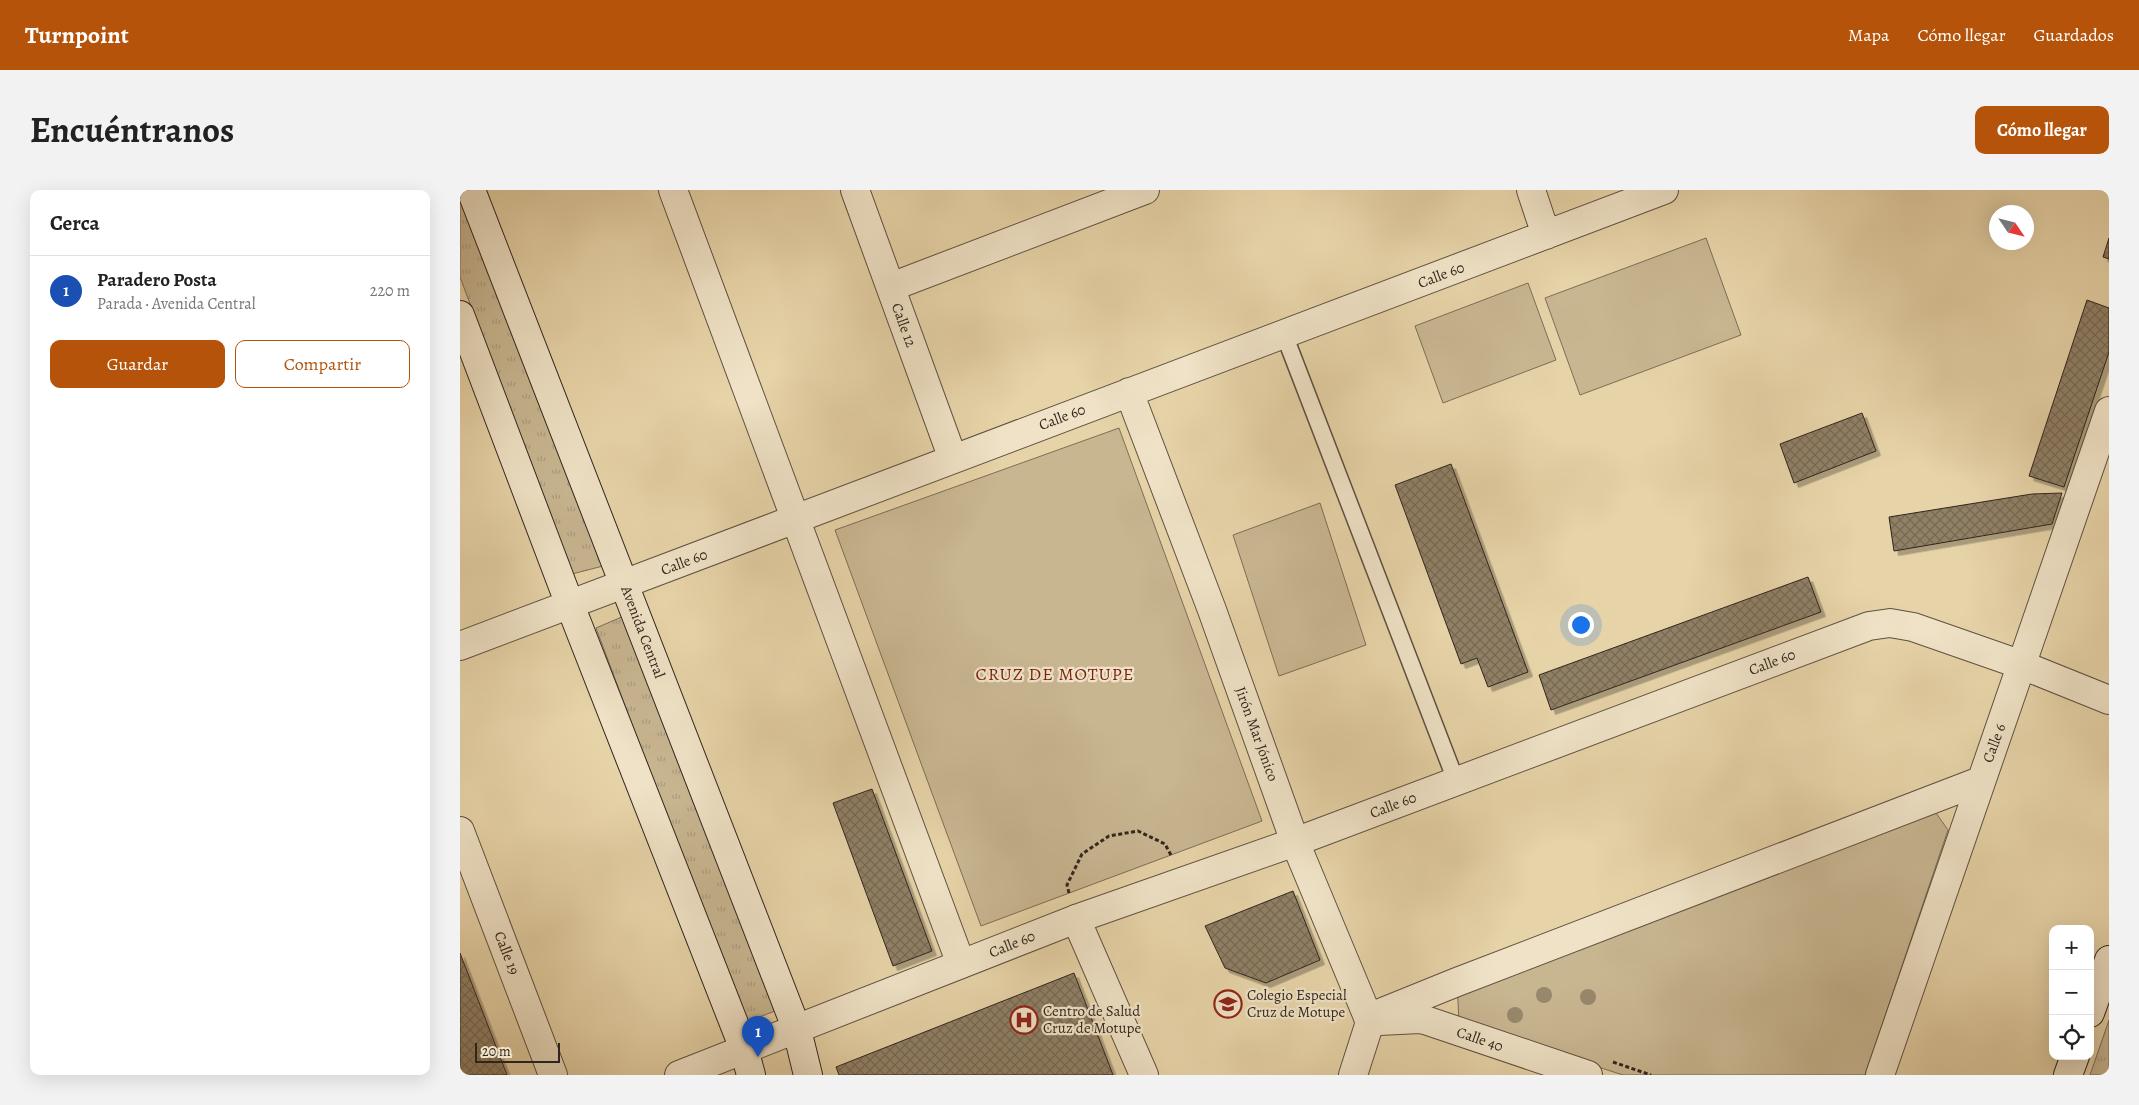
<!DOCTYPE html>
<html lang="es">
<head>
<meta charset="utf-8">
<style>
	:root { --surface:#fff; --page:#f2f2f2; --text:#222; --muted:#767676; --line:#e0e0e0; --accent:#b45309 }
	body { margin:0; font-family:Alegreya,serif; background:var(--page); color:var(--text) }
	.controls { position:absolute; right:15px; bottom:15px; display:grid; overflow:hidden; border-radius:10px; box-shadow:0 5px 20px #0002 }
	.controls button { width:45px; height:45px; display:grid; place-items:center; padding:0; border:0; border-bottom:1px solid var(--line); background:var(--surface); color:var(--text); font:25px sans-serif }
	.compass { position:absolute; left:1529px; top:15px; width:45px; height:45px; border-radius:50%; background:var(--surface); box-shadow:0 5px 20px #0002; rotate:125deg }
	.scale { position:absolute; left:15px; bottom:12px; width:85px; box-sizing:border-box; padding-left:5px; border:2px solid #31261e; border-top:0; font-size:14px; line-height:18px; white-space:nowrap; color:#31261e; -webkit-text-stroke:4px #efe2c6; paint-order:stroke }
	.you { position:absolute; left:1120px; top:434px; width:18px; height:18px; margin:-12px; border:4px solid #fff; border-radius:50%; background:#1a73e8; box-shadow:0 0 0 8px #1a73e833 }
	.badge { display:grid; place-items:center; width:32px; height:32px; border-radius:50%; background:var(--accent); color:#fff; font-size:16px; font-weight:700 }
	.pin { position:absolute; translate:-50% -41px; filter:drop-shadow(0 1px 2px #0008) }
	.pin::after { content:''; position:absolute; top:26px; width:18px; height:15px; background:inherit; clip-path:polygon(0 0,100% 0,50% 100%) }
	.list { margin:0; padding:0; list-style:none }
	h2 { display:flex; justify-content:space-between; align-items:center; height:65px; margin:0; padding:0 20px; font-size:21px }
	h2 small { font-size:16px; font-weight:400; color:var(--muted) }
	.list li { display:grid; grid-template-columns:32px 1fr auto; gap:15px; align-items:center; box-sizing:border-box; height:70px; padding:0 20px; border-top:1px solid var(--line) }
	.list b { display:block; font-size:19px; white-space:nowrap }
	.list p { margin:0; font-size:16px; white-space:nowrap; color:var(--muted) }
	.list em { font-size:16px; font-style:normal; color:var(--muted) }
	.actions { display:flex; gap:10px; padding:15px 20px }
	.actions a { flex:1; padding:11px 0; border:1px solid var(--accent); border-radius:10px; text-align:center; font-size:18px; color:var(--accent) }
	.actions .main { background:var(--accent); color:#fff }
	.icon { flex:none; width:28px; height:28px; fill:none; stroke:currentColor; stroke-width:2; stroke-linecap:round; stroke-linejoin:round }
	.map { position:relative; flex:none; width:1649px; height:885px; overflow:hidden; border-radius:10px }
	header { display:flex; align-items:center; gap:30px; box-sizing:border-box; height:70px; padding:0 25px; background:var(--accent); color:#fff }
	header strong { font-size:24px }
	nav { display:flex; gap:28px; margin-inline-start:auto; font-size:18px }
	.intro { display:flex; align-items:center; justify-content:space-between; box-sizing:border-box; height:120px; padding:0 30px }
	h1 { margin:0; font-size:35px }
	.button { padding:12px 22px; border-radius:10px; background:var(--accent); color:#fff; font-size:18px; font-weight:700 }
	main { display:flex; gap:30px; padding:0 30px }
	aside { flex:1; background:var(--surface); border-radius:10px; box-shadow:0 5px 20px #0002 }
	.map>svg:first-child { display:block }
	.grass { fill:url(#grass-tufts); stroke:#7c6e58 }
	.park { fill:#c8b691; stroke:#7c6e58 }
	.building { fill:url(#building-cross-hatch); stroke:#31261e; filter:url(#shadow) }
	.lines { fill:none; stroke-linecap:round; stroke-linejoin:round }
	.service-casing { stroke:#5e5140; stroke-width:19 }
	.minor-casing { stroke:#5e5140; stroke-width:30 }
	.tertiary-casing { stroke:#5e5140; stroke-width:30 }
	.secondary-casing { stroke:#31261e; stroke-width:30 }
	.path { stroke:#31261e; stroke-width:3; stroke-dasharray:4 2.5; stroke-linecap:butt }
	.service { stroke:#efe2c6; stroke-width:16 }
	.minor { stroke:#efe2c6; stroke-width:28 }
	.tertiary { stroke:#efe2c6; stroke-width:28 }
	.secondary { stroke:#efe2c6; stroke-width:28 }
	.tree { fill:#98886c }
	.labels { text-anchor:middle; stroke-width:4.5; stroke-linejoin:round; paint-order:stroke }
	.street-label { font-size:15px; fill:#31261e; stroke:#efe2c6 }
	.poi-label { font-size:15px; fill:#31261e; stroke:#efe2c6; text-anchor:start }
	.quarter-label { font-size:18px; letter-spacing:1px; fill:#7a1f14; stroke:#efe2c6 }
</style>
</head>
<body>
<header>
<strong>Turnpoint</strong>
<nav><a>Mapa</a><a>Cómo llegar</a><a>Guardados</a></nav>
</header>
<div class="intro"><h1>Encuéntranos</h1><a class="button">Cómo llegar</a></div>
<main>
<aside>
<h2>Cerca<small></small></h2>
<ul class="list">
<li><span class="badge" style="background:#1a4fb4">1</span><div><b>Paradero Posta</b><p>Parada · Avenida Central</p></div><em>220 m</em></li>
</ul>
<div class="actions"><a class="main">Guardar</a><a>Compartir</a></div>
</aside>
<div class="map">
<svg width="1649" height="885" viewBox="0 0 1649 885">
	<defs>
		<pattern id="grass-tufts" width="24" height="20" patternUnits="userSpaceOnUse" patternTransform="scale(1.25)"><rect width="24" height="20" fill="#c8b691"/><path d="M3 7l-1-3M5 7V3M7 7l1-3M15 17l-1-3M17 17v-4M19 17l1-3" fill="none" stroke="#ac9c7d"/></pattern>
		<pattern id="building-cross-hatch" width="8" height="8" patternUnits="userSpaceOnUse" patternTransform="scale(1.25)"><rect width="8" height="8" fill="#908066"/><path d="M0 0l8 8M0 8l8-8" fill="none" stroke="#766953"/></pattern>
		<filter id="shadow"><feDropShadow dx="4.5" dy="4.5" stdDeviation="0" flood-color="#0004"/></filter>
	</defs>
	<rect width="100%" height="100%" fill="#e7d3a8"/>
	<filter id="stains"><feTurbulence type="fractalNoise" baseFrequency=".004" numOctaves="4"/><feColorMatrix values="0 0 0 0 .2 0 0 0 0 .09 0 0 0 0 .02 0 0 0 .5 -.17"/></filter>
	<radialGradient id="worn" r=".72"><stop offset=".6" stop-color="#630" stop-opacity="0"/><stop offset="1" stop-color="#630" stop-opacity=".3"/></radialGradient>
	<!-- grass -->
	<path class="grass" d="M 0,3 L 143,376 L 112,384 L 0,87 Z
		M 164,426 L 315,821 L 284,833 L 136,438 Z
		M 1649,830 L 1649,885 L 1630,885 Z"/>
	<!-- park -->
	<path class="park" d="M 1246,48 L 1281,145 L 1120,205 L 1085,108 Z
		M 1068,93 L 1096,170 L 983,213 L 955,136 Z
		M 659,238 L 802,631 L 521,736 L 375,340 Z
		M 860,313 L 906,455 L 819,486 L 773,345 Z
		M 1469,613 L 1488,640 L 1405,885 L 1163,885 L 999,832 L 997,792 Z"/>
	<!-- building -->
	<path class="building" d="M 1649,48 L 1649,69 L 1643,67 Z
		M 1627,110 L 1649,118 L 1649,162 L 1604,297 L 1569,286 Z
		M 1402,223 L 1416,261 L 1334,293 L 1320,254 Z
		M 991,274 L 1068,482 L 1028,497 L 1017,468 L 1001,474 L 935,295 Z
		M 1602,303 L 1592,334 L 1434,361 L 1429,327 L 1572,304 Z
		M 1348,387 L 1361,422 L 1091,520 L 1079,485 Z
		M 412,599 L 472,761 L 433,776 L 373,613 Z
		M 833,701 L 860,770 L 806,793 L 765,778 L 745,736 Z
		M 0,763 L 47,885 L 0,885 Z
		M 614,783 L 653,885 L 379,885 L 376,877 Z"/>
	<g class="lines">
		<!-- service casing -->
		<g class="service-casing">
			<path id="service" d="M 824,144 L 996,591"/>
		</g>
		<!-- minor casing -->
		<g class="minor-casing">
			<path id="minor" d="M 213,0 L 501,774
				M 395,0 L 493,269
				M 1071,0 L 1086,45
				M 431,97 L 685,0
				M 669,202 L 752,420 L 835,652 L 910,832 L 893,885
				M 0,456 L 1204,0
				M 0,641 L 93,885
				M 616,729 L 684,885
				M 908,828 L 997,792 L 1520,591
				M 919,831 L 960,829 L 968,831 L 1128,885
				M 1420,885 L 1649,221"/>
		</g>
		<!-- tertiary casing -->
		<g class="tertiary-casing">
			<path id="tertiary" d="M 219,885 L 616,729 L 835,652 L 1409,436 L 1430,433 L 1453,437 L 1562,475 L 1649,510"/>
		</g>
		<!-- secondary casing -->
		<g class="secondary-casing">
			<path id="secondary" d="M 11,0 L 337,840 L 348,885
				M 0,125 L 110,415 L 284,859 L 291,885
				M 1630,823 L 1649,770
				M 1608,885 L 1615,866"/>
		</g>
		<!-- path -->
		<path class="path" d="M 609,703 L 607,695 L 622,664 L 649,646 L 678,641 L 705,654 L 712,667
			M 1153,872 L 1191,885"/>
		<!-- service -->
		<use href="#service" class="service"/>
		<!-- minor -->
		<use href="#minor" class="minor"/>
		<!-- tertiary -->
		<use href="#tertiary" class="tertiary"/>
		<!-- secondary -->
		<use href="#secondary" class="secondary"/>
	</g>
	<!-- trees -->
	<g class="tree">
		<circle cx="1084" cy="805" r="8"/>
		<circle cx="1128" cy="807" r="8"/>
		<circle cx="1055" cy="825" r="8"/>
	</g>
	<!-- icons -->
	<defs>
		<g id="school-ring" transform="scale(1.4375)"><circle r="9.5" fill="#efe2c6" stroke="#8f2418" stroke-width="1.5"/><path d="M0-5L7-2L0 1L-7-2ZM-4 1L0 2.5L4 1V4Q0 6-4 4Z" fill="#8f2418"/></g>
		<g id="hospital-ring" transform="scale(1.4375)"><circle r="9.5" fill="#efe2c6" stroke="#8f2418" stroke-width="1.5"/><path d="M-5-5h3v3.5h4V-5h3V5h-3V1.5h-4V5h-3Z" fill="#8f2418"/></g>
	</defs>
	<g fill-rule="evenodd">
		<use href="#school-ring" x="768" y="814"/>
		<use href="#hospital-ring" x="564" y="830"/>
	</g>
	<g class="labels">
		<!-- street labels -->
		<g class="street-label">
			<text transform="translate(981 85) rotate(-21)" y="5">Calle 60</text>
			<text transform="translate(444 135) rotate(70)" y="5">Calle 12</text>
			<text transform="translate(602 227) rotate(-21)" y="5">Calle 60</text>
			<text transform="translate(224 372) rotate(-21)" y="5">Calle 60</text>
			<text transform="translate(183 442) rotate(69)" y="5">Avenida Central</text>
			<text transform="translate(1312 472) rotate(-21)" y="5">Calle 60</text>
			<text transform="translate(797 544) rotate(70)" y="5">Jirón Mar Jónico</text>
			<text transform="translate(1534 553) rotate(-70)" y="5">Calle 6</text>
			<text transform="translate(933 615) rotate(-21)" y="5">Calle 60</text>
			<text transform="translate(552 754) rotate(-22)" y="5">Calle 60</text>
			<text transform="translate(47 763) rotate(69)" y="5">Calle 19</text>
			<text transform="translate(1020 849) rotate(19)" y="5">Calle 40</text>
		</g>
		<!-- poi labels -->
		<g class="poi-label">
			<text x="787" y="810">Colegio Especial<tspan x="787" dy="17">Cruz de Motupe</tspan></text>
			<text x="583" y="826">Centro de Salud<tspan x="583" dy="17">Cruz de Motupe</tspan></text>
		</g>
		<!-- quarter labels -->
		<g class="quarter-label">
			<text x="595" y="490">CRUZ DE MOTUPE</text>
		</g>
	</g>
	<rect width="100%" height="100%" filter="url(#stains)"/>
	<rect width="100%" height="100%" fill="url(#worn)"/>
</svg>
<div class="controls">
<button>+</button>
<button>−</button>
<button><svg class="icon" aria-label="locate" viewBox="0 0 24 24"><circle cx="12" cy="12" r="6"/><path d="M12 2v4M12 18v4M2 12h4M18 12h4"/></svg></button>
</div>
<svg class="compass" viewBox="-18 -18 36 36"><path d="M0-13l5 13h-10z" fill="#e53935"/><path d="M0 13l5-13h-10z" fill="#767676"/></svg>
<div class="scale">20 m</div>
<div class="you"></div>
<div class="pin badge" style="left:298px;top:867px;background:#1a4fb4">1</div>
</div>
</main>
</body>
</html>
